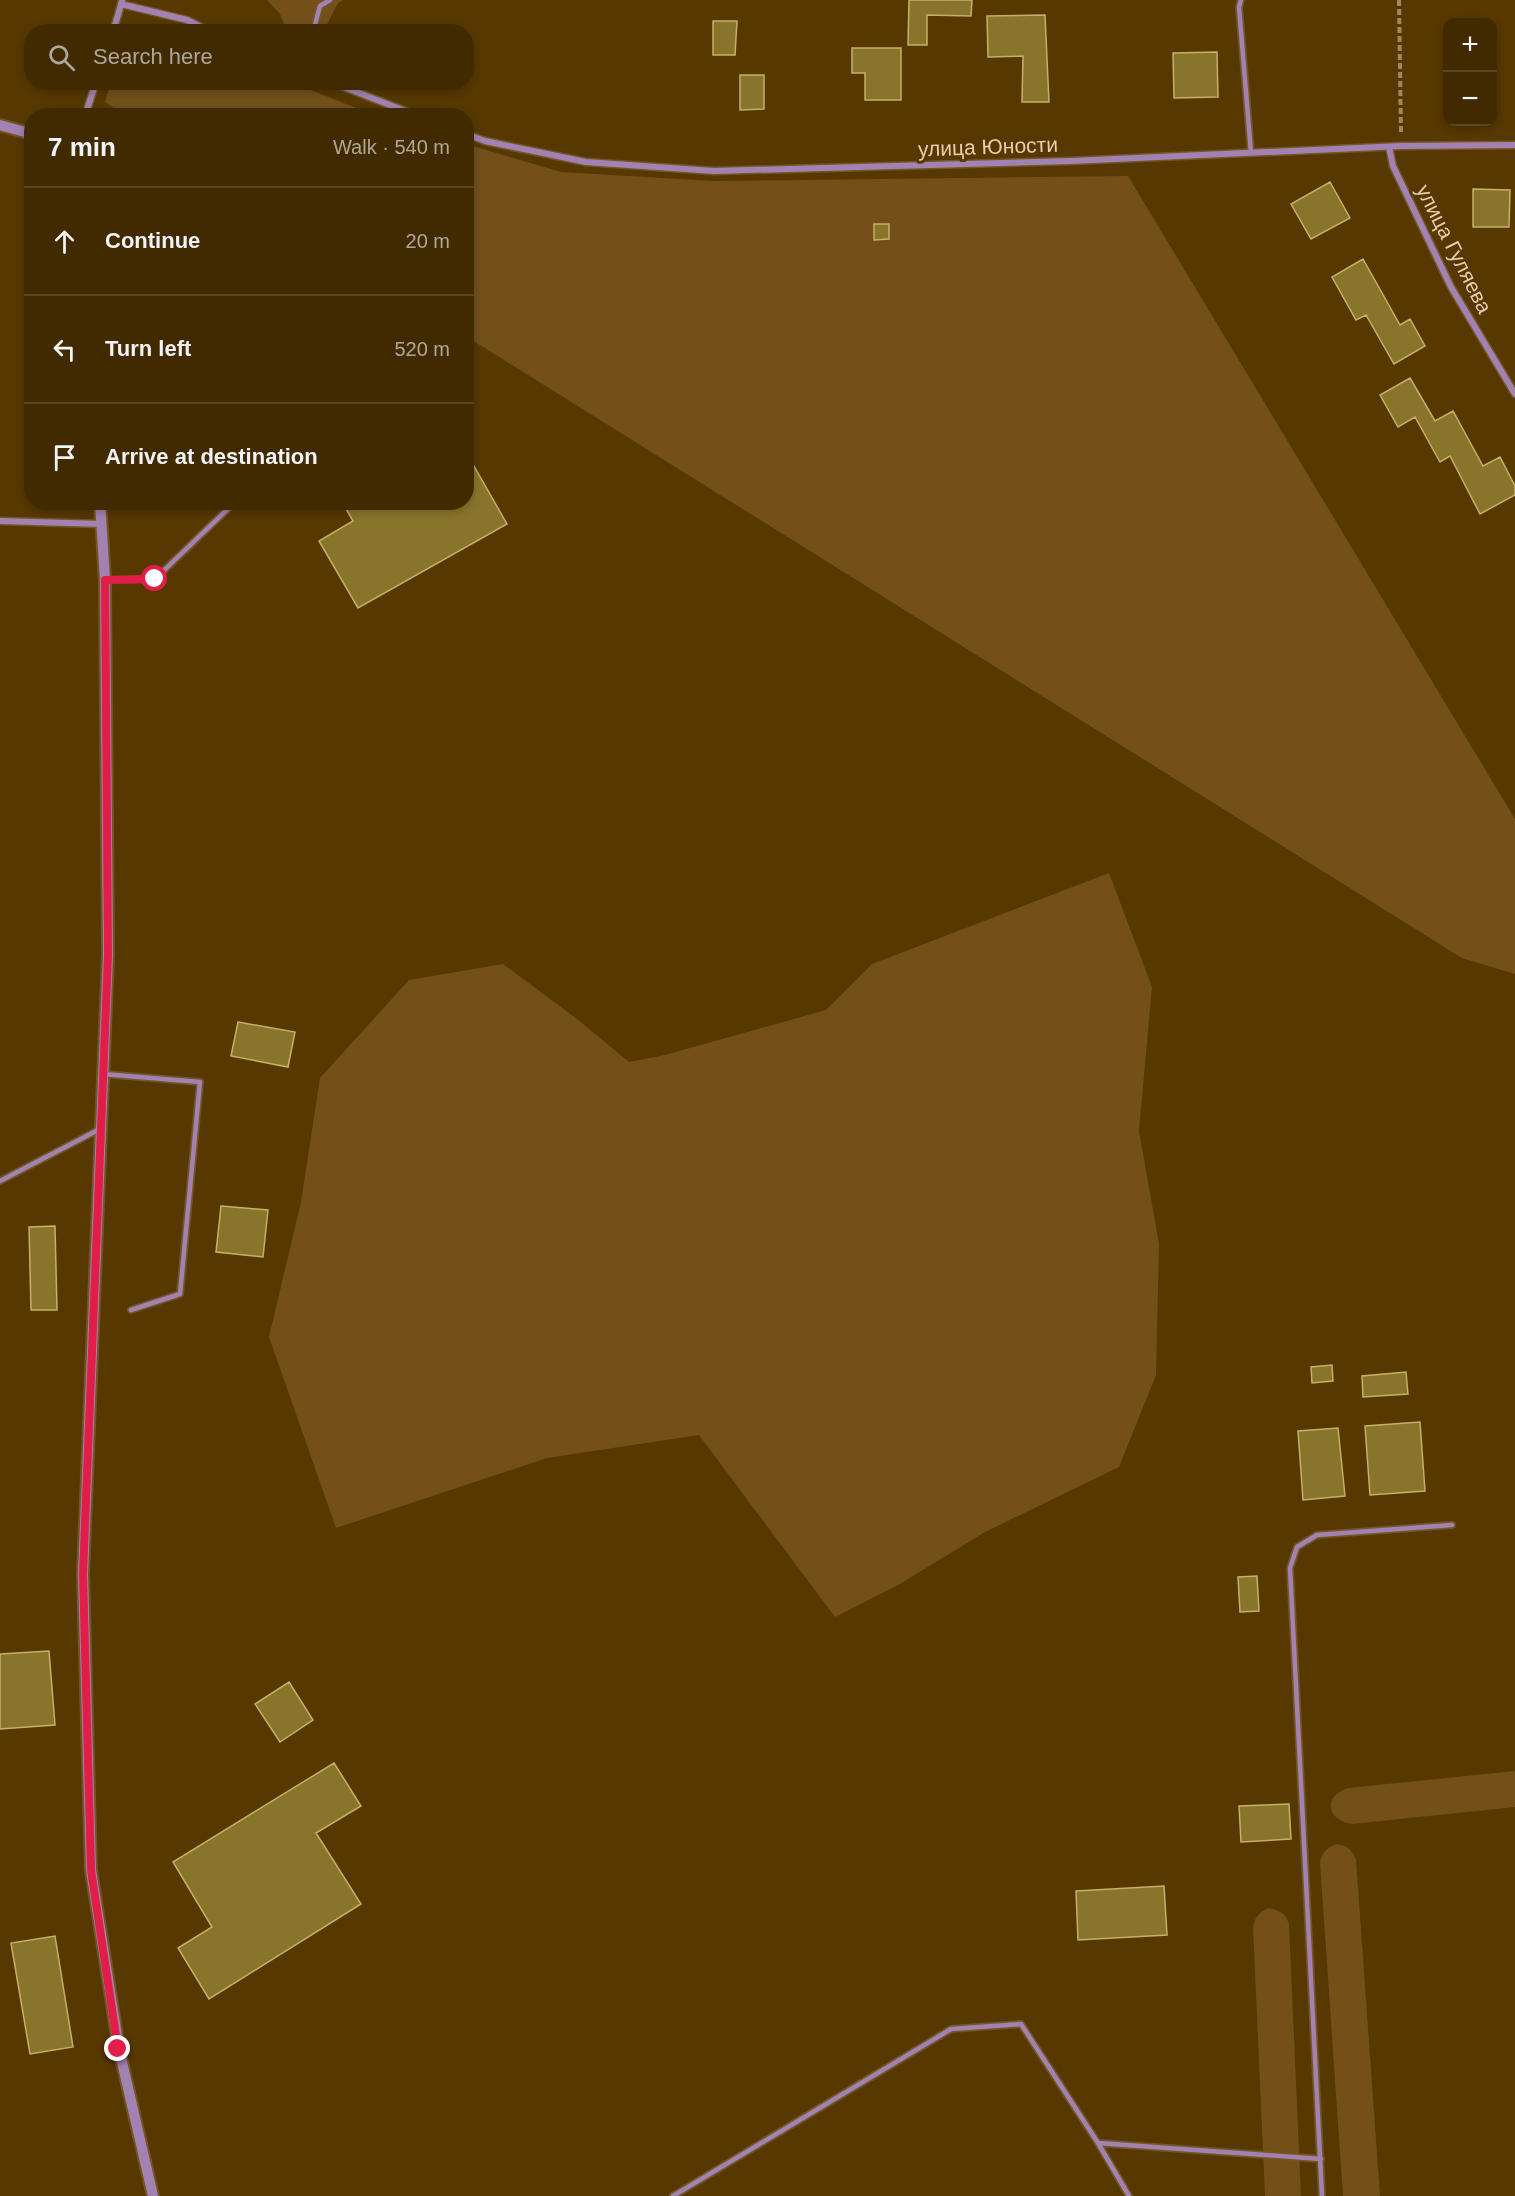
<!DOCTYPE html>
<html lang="en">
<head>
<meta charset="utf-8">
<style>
	:root { --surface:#412a00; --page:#48320a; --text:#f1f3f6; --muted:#aea799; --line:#5a4622 }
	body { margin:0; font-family:Arial,sans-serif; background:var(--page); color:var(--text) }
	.controls { position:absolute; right:18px; top:18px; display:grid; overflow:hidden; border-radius:12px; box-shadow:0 3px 9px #0003 }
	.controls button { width:54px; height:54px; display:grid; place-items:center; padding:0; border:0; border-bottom:2px solid var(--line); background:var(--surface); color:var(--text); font:30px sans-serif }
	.stop { position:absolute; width:18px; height:18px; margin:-14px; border:4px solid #e11d48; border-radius:50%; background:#fff }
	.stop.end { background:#e11d48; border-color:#fff; box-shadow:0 2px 6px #0008 }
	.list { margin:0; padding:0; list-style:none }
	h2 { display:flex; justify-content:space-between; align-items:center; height:78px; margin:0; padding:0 24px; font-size:26px }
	h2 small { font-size:20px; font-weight:400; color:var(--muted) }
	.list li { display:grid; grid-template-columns:39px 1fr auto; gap:18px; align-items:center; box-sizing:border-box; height:108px; padding:0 24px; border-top:2px solid var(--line) }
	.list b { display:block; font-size:22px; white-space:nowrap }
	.list em { font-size:20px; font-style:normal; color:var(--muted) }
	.icon { flex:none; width:33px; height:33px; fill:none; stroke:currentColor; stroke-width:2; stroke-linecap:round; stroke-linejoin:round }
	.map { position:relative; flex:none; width:1515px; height:2196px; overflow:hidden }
	.search { position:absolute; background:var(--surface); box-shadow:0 3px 9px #0003; left:24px; top:24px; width:450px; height:66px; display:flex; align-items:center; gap:15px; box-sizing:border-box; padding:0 21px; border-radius:24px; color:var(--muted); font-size:22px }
	.panel { position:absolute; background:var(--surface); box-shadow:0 3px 9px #0003; left:24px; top:108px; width:450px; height:402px; border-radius:24px }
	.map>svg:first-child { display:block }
	.green { fill:#73501a }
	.building { fill:#89752a; stroke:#c5b067; stroke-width:1.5 }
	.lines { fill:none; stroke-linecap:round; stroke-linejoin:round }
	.service-casing { stroke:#745623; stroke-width:8 }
	.minor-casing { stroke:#745623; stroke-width:9 }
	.tertiary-casing { stroke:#745623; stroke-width:14 }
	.path { stroke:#a2875d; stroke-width:4; stroke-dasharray:6 3; stroke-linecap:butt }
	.service { stroke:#a282b3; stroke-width:4.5 }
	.minor { stroke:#a282b3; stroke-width:6 }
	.tertiary { stroke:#a282b3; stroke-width:10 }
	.route { stroke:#e11d48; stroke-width:8 }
	.labels { text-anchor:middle; stroke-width:6; stroke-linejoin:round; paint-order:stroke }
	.street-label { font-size:21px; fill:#e6ceb0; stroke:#573800 }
</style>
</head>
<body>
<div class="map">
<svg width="1515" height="2196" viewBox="0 0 1515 2196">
	<rect width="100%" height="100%" fill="#573800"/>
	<!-- green -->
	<path class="green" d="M 267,0 L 343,0 L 338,3 L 323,32 L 287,31 L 280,14 Z
		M 111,82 L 293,83 L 374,115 L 125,115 L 105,102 Z
		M 466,144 L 561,172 L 714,181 L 1128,176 L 1515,819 L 1515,974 L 1462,958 L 467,337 Z
		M 1109,873 L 1152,987 L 1139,1131 L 1159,1244 L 1156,1375 L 1119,1467 L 985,1532 L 898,1585 L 835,1617 L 699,1435 L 547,1458 L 336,1528 L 269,1337 L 301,1202 L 320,1078 L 409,980 L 503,964 L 577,1019 L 629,1062 L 665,1055 L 826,1010 L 872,964 Z
		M 1515,1771 L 1515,1807 L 1352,1824 C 1326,1820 1323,1796 1348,1788 Z
		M 1336,1844 C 1348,1846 1352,1849 1356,1860 L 1380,2196 L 1343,2196 L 1320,1862 C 1322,1852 1327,1848 1336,1844 Z
		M 1269,1908 C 1281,1911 1285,1913 1289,1924 L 1301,2196 L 1265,2196 L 1253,1927 C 1255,1916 1260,1912 1269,1908 Z"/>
	<!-- building -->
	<path class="building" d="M 909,0 L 972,0 L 971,16 L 927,15 L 927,45 L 908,45 Z
		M 1045,15 L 1049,102 L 1022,102 L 1023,56 L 988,57 L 987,16 Z
		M 713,21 L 737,21 L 735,55 L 713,55 Z
		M 852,48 L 901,48 L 901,100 L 865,100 L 865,73 L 852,73 Z
		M 1217,52 L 1218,97 L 1174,98 L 1173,53 Z
		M 740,75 L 764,75 L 764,109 L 740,110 Z
		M 1330,182 L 1350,218 L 1311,239 L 1291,204 Z
		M 1473,189 L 1510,190 L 1509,227 L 1473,227 Z
		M 874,224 L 889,224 L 889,239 L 874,240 Z
		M 1363,259 L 1400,325 L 1410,319 L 1425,346 L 1394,364 L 1366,315 L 1356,320 L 1332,277 Z
		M 1410,378 L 1435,421 L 1453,411 L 1483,466 L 1500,457 L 1515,486 L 1515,495 L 1480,514 L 1450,456 L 1440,462 L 1415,417 L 1398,427 L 1380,395 Z
		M 466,452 L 507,524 L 358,608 L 319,541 L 353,521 L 346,509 L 357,502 L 466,502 Z
		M 238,1022 L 295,1032 L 288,1067 L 231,1056 Z
		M 221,1206 L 268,1210 L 263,1257 L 216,1252 Z
		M 55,1226 L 57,1310 L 31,1310 L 29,1227 Z
		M 1332,1365 L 1333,1381 L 1312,1383 L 1311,1367 Z
		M 1406,1372 L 1408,1394 L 1363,1397 L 1362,1376 Z
		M 1420,1422 L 1425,1491 L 1370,1495 L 1365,1426 Z
		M 1338,1428 L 1345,1496 L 1303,1500 L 1298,1431 Z
		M 1257,1576 L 1259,1611 L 1240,1612 L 1238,1577 Z
		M 49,1651 L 55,1725 L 0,1729 L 0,1654 Z
		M 289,1682 L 313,1720 L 280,1742 L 255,1704 Z
		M 334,1763 L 361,1806 L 316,1833 L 361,1904 L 209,1999 L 178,1948 L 212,1927 L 173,1862 Z
		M 1289,1804 L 1291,1839 L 1241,1842 L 1239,1806 Z
		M 1164,1886 L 1167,1935 L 1078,1940 L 1076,1891 Z
		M 55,1936 L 73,2047 L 30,2054 L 11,1943 Z"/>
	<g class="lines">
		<!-- service casing -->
		<g class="service-casing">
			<path id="service" d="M 1241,0 L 1239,7 L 1251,153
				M 313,32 L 320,6 L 330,0
				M 105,580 L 155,579 L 235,502
				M 103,1074 L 200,1082 L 180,1294 L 131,1310
				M 0,1181 L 100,1129
				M 1098,2143 L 1129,2196
				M 673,2196 L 951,2029 L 1021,2024 L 1098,2143 L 1321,2159
				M 1322,2196 L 1290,1568 L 1297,1547 L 1317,1535 L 1452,1525"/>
		</g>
		<!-- minor casing -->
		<g class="minor-casing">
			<path id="minor" d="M 121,4 L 187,20 L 211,32
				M 113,32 L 122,1
				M 331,82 L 418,116
				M 85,116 L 96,82
				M 466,134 L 485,141 L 586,162 L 714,171 L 1071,161 L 1401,146 L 1515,145
				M 1389,147 L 1393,166 L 1451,287 L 1515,394
				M 0,521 L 102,524"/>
		</g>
		<!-- tertiary casing -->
		<g class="tertiary-casing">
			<path id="tertiary" d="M 0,125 L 32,134
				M 100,502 L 105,580 L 108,955 L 83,1574 L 91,1870 L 119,2049 L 153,2196"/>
		</g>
		<!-- path -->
		<path class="path" d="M 1399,0 L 1401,134"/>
		<!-- service -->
		<use href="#service" class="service"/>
		<!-- minor -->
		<use href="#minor" class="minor"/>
		<!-- tertiary -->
		<use href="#tertiary" class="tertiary"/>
	</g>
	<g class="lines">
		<!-- route -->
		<path class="route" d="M 118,2049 L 91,1870 L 83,1574 L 108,955 L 105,580 L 155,579"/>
	</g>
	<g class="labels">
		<!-- street labels -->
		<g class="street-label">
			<text transform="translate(988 147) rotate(-2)" y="7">улица Юности</text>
			<text transform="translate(1454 249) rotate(63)" y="7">улица Гуляева</text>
		</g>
	</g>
</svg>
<div class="controls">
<button>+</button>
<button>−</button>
</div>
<div class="stop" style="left:155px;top:579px"></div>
<div class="stop end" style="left:118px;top:2049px"></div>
<div class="search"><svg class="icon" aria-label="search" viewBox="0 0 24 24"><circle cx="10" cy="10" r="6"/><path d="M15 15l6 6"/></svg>Search here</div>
<section class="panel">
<h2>7 min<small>Walk · 540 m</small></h2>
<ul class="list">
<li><svg class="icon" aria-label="ahead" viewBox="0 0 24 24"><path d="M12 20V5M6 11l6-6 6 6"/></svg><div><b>Continue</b></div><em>20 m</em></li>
<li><svg class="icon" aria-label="left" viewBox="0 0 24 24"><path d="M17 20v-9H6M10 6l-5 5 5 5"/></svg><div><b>Turn left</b></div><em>520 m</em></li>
<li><svg class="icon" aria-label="arrive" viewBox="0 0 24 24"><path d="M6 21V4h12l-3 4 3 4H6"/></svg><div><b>Arrive at destination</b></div></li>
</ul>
</section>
</div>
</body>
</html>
